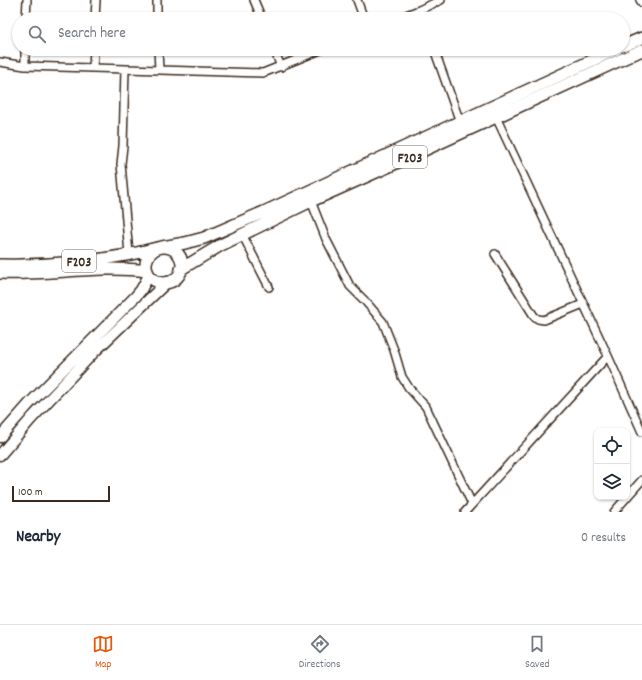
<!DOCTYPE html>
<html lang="en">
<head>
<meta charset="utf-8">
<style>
	:root { --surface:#fff; --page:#f6f6f7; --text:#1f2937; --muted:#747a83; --line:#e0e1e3; --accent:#ea580c }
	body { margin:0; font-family:Dekko,sans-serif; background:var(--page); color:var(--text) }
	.controls { position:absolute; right:12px; bottom:12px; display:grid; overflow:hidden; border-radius:8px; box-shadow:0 1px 3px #0004 }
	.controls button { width:36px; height:36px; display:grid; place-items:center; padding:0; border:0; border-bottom:1px solid var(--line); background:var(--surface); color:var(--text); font:20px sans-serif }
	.scale { position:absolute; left:12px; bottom:10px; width:98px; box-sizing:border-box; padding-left:4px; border:2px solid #3b2a1e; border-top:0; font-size:11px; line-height:14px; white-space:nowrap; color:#3b2a1e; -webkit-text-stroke:3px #fff; paint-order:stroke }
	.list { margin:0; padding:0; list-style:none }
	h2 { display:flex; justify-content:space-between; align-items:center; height:52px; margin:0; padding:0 16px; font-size:17px }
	h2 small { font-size:13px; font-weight:400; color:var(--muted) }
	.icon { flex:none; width:22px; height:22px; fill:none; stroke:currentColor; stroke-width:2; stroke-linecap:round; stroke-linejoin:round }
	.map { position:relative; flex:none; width:642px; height:512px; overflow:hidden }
	.search { position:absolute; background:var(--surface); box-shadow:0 1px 3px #0004; left:12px; right:12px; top:12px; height:44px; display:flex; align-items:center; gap:10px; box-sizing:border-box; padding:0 14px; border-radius:22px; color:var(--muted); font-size:15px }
	.sheet { height:112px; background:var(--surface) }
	nav { display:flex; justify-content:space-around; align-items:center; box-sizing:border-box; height:56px; border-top:1px solid var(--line); background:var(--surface); font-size:11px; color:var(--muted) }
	nav a { display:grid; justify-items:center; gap:2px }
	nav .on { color:var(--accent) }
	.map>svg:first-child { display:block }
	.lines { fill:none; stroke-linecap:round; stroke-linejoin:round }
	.minor-casing { stroke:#3b2a1e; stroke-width:10 }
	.secondary-casing { stroke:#3b2a1e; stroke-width:13 }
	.primary-casing { stroke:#3b2a1e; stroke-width:14 }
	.minor { stroke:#fff; stroke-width:7 }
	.secondary { stroke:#fff; stroke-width:10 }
	.primary { stroke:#fff; stroke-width:11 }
	.labels { text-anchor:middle; stroke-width:3.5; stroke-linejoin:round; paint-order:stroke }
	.shield { fill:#fff; stroke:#766a62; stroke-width:1 }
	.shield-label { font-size:13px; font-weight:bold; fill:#3b2a1e }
</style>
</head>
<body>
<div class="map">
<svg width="642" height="512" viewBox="0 0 642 512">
	<rect width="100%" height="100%" fill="#fff"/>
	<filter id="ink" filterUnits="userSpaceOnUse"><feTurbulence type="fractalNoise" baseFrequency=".025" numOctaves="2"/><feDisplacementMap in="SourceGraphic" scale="8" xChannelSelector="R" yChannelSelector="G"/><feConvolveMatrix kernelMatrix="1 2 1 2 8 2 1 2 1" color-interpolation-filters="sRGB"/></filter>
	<g filter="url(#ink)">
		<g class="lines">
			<!-- minor casing -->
			<g class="minor-casing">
				<path id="minor" d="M 157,0 L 157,19
					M 254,0 L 262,19
					M 357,0 L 364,19
					M 640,0 L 642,3
					M 419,10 L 441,0
					M 26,19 L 27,0
					M 95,19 L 96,0
					M 396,19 L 419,10 L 423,19
					M 158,49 L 159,70
					M 274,49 L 281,67
					M 434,49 L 460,122
					M 0,62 L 25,66 L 263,73 L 323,49
					M 25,66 L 25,49
					M 93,68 L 94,49
					M 125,69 L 123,146 L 121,164 L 129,254
					M 496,117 L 608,356 L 642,432
					M 311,201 L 326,239 L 350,286 L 366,302 L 383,322 L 394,350 L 402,377 L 409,388 L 426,407 L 472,504
					M 242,234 L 269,287
					M 495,254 L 534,316 L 538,319 L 544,320 L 583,304
					M 627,497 L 642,480
					M 465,512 L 608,356
					M 614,512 L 627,497"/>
			</g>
			<!-- secondary casing -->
			<g class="secondary-casing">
				<path id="secondary" d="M 0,437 L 30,403 L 136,296 L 141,290 L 149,275
					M 0,455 L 31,419 L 93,353 L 167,282"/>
			</g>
			<!-- primary casing -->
			<g class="primary-casing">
				<path id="primary" d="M 623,46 L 642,38
					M 162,247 L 185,243 L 204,238 L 264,212 L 617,49
					M146 265a18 18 0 1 1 36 0a18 18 0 1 1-36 0Z
					M 0,265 C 49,266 110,261 157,248
					M 181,269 L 221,245 L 311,201 L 385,168 L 642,50
					M 0,273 C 49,275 98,265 147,271"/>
			</g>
			<!-- minor -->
			<use href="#minor" class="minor"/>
			<!-- secondary -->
			<use href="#secondary" class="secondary"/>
			<!-- primary -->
			<use href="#primary" class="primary"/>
		</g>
	</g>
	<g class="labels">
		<!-- shield labels -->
		<g class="shield">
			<rect x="393" y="146" width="34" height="22" rx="3"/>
			<rect x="62" y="250" width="34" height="22" rx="3"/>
		</g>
		<g class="shield-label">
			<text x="410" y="162">F203</text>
			<text x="79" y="266">F203</text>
		</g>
	</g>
</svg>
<div class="controls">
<button><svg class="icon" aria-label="locate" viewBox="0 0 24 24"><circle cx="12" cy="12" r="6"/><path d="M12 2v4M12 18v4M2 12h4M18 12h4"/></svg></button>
<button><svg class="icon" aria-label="layers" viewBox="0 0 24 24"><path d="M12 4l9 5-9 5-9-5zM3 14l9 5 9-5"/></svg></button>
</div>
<div class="scale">100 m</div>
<div class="search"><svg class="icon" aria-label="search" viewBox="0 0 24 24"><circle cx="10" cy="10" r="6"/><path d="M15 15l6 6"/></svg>Search here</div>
</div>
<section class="sheet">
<h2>Nearby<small>0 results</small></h2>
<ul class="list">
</ul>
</section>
<nav>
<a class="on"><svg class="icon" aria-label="map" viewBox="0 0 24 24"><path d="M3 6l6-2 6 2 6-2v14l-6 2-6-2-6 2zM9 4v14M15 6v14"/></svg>Map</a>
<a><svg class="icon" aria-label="directions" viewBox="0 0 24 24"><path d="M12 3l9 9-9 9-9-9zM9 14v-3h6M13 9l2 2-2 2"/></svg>Directions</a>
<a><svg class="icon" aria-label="saved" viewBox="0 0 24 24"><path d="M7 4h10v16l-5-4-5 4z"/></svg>Saved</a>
</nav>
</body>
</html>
